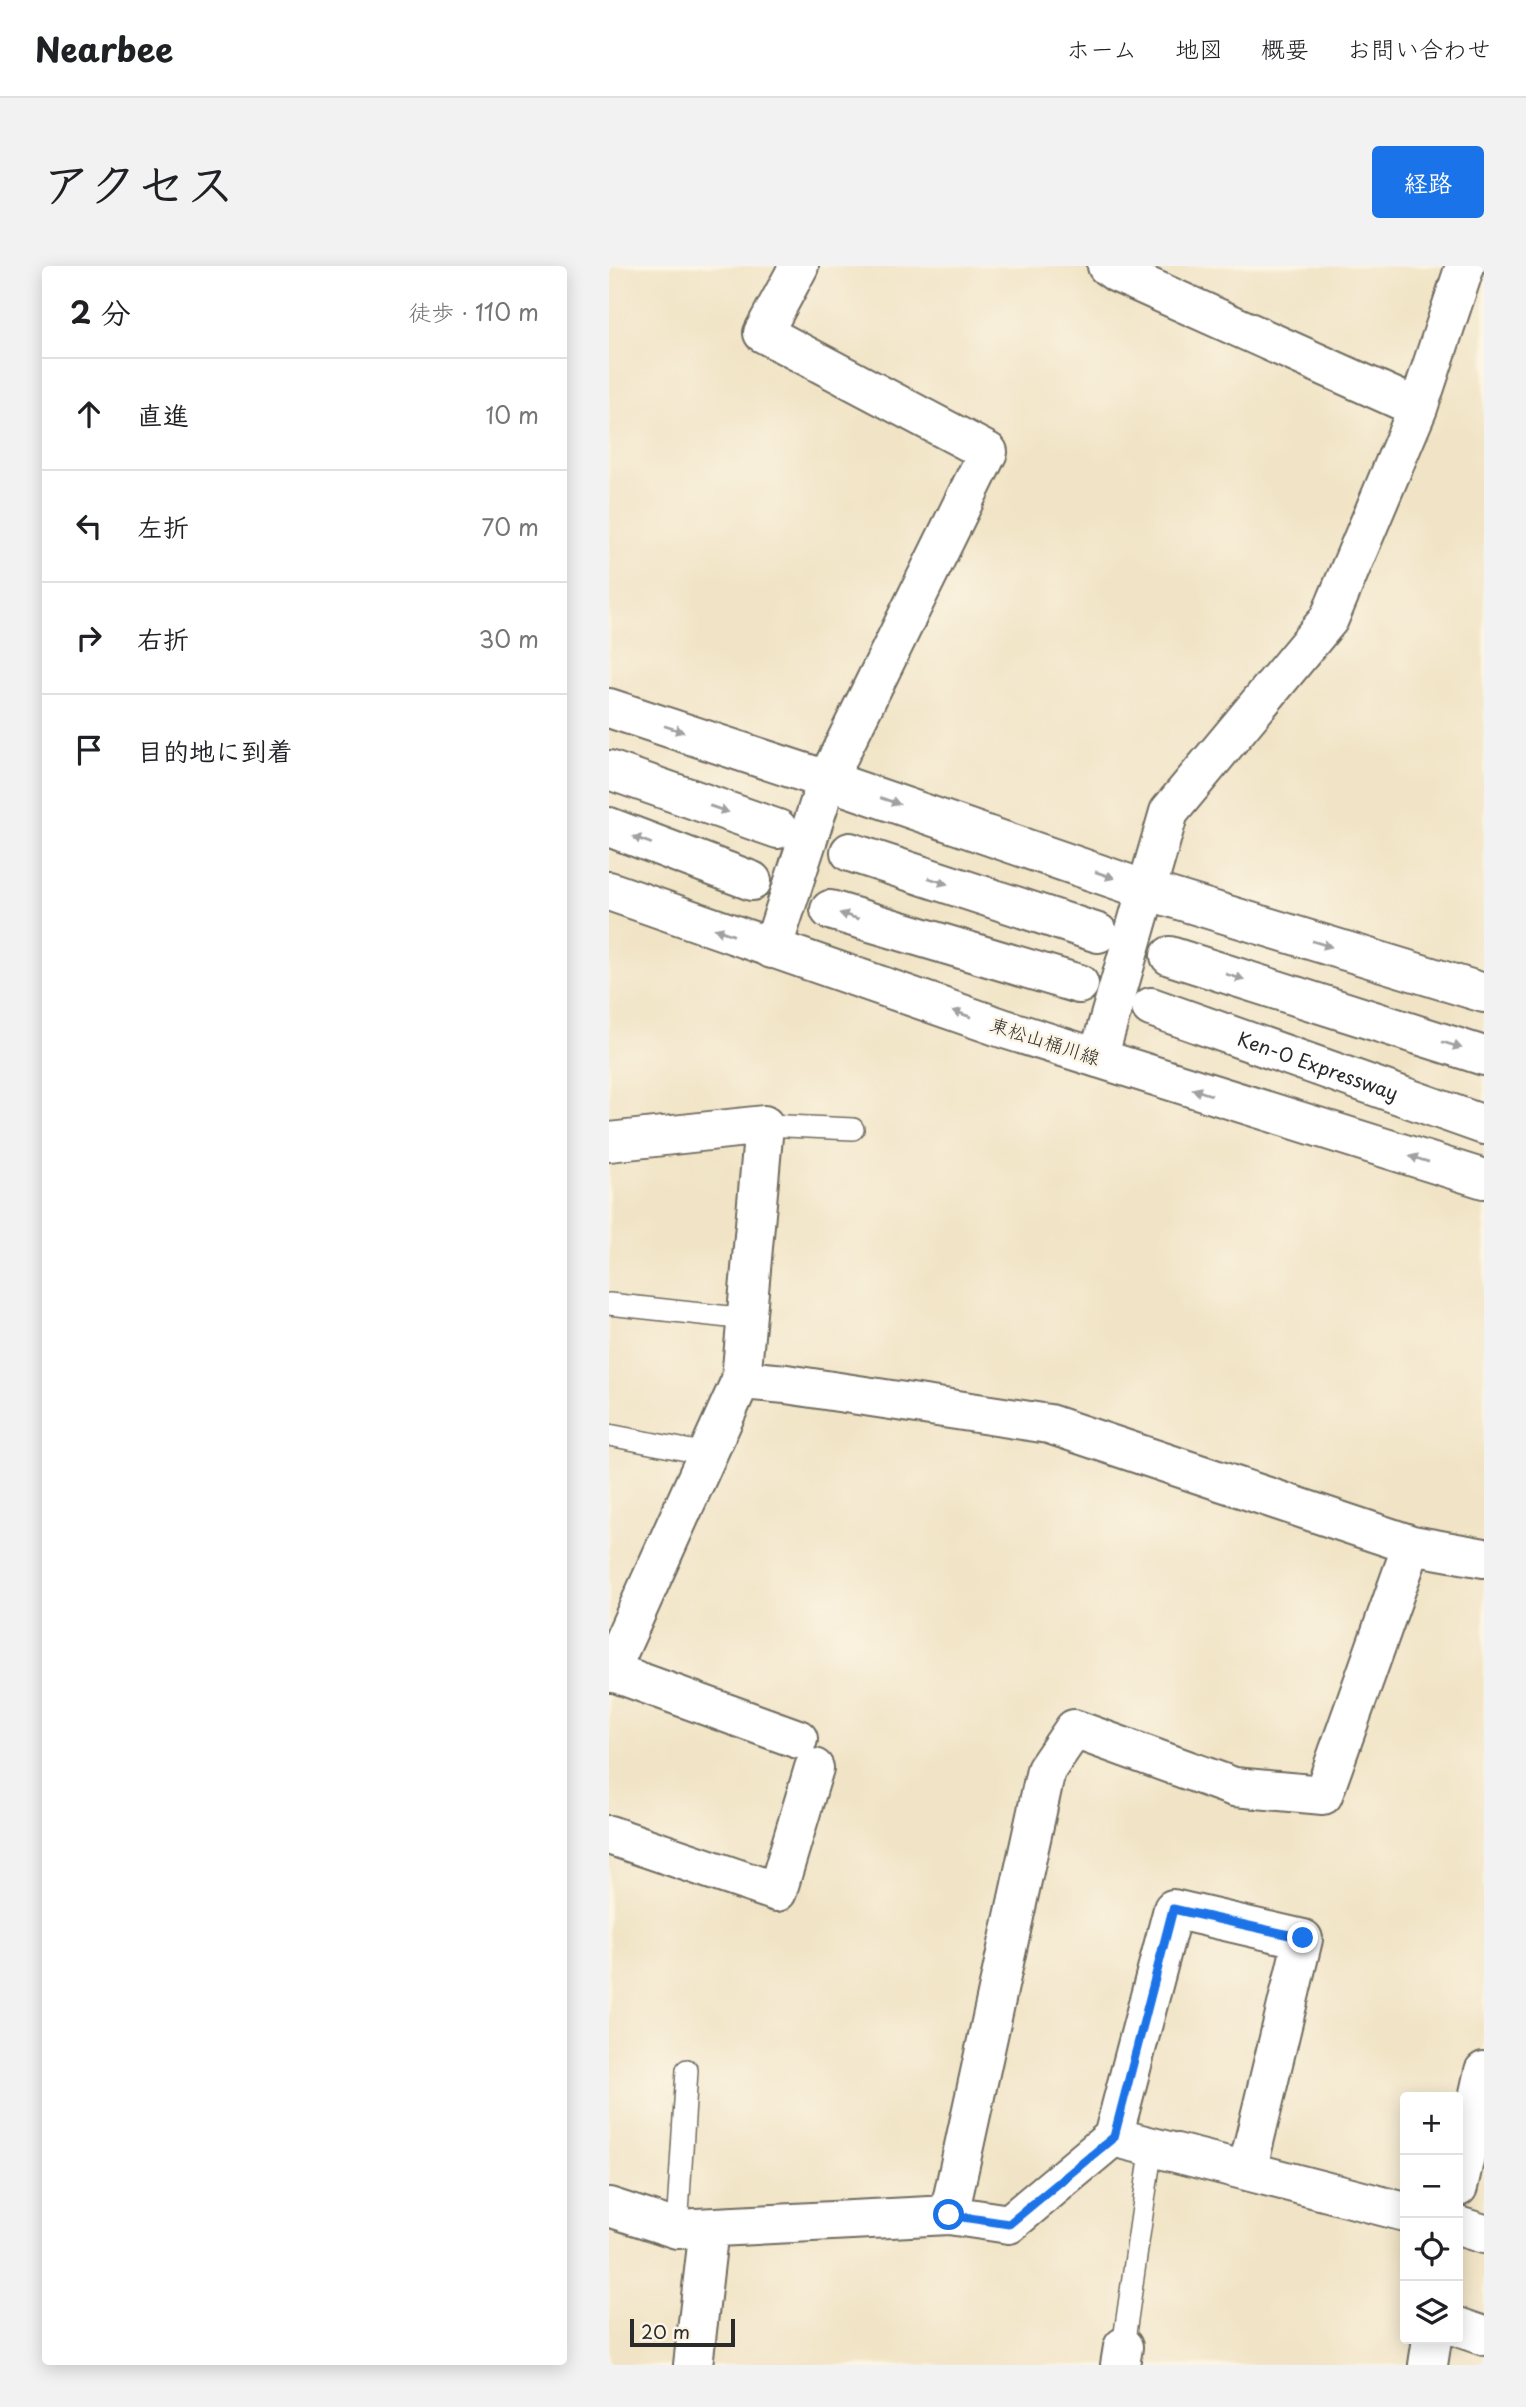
<!DOCTYPE html>
<html lang="ja">
<head>
<meta charset="utf-8">
<style>
	:root { --surface:#fff; --page:#f2f2f2; --text:#202124; --muted:#757577; --line:#e0e0e0; --accent:#1a73e8 }
	body { margin:0; font-family:"Playpen Sans","Klee One",sans-serif; background:var(--page); color:var(--text) }
	.controls { position:absolute; right:21px; bottom:21px; display:grid; overflow:hidden; border-radius:7px; box-shadow:0 4px 18px #0003 }
	.controls button { width:63px; height:63px; display:grid; place-items:center; padding:0; border:0; border-bottom:2px solid var(--line); background:var(--surface); color:var(--text); font:35px sans-serif }
	.scale { position:absolute; left:21px; bottom:18px; width:105px; box-sizing:border-box; padding-left:7px; border:4px solid #2b2b2b; border-top:0; font-size:19px; line-height:24px; white-space:nowrap; color:#2b2b2b; -webkit-text-stroke:5px #fcf5e5; paint-order:stroke }
	.stop { position:absolute; width:21px; height:21px; margin:-16px; border:5px solid #1a73e8; border-radius:50%; background:#fff }
	.stop.end { background:#1a73e8; border-color:#fff; box-shadow:0 2px 7px #0008 }
	.list { margin:0; padding:0; list-style:none }
	h2 { display:flex; justify-content:space-between; align-items:center; height:91px; margin:0; padding:0 28px; font-size:30px }
	h2 small { font-size:23px; font-weight:400; color:var(--muted) }
	.list li { display:grid; grid-template-columns:46px 1fr auto; gap:21px; align-items:center; box-sizing:border-box; height:112px; padding:0 28px; border-top:2px solid var(--line) }
	.list b { display:block; font-size:26px; white-space:nowrap }
	.list em { font-size:23px; font-style:normal; color:var(--muted) }
	.icon { flex:none; width:38px; height:38px; fill:none; stroke:currentColor; stroke-width:2; stroke-linecap:round; stroke-linejoin:round }
	.map { position:relative; flex:none; width:875px; height:2099px; overflow:hidden; border-radius:7px }
	header { display:flex; align-items:center; gap:42px; box-sizing:border-box; height:98px; padding:0 35px; background:var(--surface); border-bottom:2px solid var(--line) }
	header strong { font-size:33px }
	nav { display:flex; gap:38px; margin-inline-start:auto; font-size:24px }
	.intro { display:flex; align-items:center; justify-content:space-between; box-sizing:border-box; height:168px; padding:0 42px }
	h1 { margin:0; font-size:49px }
	.button { padding:18px 32px; border-radius:7px; background:var(--accent); color:#fff; font-size:24px; font-weight:700 }
	main { display:flex; gap:42px; padding:0 42px }
	aside { flex:1; background:var(--surface); border-radius:7px; box-shadow:0 4px 18px #0003 }
	.map>svg:first-child { display:block }
	.lines { fill:none; stroke-linecap:round; stroke-linejoin:round }
	.service-casing { stroke:#706c61; stroke-width:24 }
	.minor-casing { stroke:#706c61; stroke-width:42 }
	.primary-casing { stroke:#706c61; stroke-width:42 }
	.motorway-casing { stroke:#706c61; stroke-width:42 }
	.service { stroke:#fff; stroke-width:21 }
	.minor { stroke:#fff; stroke-width:38 }
	.primary { stroke:#fff; stroke-width:38 }
	.motorway { stroke:#fff; stroke-width:38 }
	.oneway { fill:#a0a0a0 }
	.route { stroke:#1a73e8; stroke-width:9 }
	.labels { text-anchor:middle; stroke-width:5; stroke-linejoin:round; paint-order:stroke }
	.street-label { font-size:19px; fill:#2b2b2b; stroke:#fcf5e5 }
</style>
</head>
<body>
<header>
<strong>Nearbee</strong>
<nav><a>ホーム</a><a>地図</a><a>概要</a><a>お問い合わせ</a></nav>
</header>
<div class="intro"><h1>アクセス</h1><a class="button">経路</a></div>
<main>
<aside>
<h2>2 分<small>徒歩 · 110 m</small></h2>
<ul class="list">
<li><svg class="icon" aria-label="ahead" viewBox="0 0 24 24"><path d="M12 20V5M6 11l6-6 6 6"/></svg><div><b>直進</b></div><em>10 m</em></li>
<li><svg class="icon" aria-label="left" viewBox="0 0 24 24"><path d="M17 20v-9H6M10 6l-5 5 5 5"/></svg><div><b>左折</b></div><em>70 m</em></li>
<li><svg class="icon" aria-label="right" viewBox="0 0 24 24"><path d="M7 20v-9h11M14 6l5 5-5 5"/></svg><div><b>右折</b></div><em>30 m</em></li>
<li><svg class="icon" aria-label="arrive" viewBox="0 0 24 24"><path d="M6 21V4h12l-3 4 3 4H6"/></svg><div><b>目的地に到着</b></div></li>
</ul>
</aside>
<div class="map">
<svg width="875" height="2099" viewBox="0 0 875 2099">
	<rect width="100%" height="100%" fill="#fcf5e5"/>
	<filter id="ink" filterUnits="userSpaceOnUse"><feTurbulence type="fractalNoise" baseFrequency=".0143" numOctaves="2"/><feDisplacementMap in="SourceGraphic" scale="14" xChannelSelector="R" yChannelSelector="G"/><feConvolveMatrix kernelMatrix="1 2 1 2 8 2 1 2 1" color-interpolation-filters="sRGB"/></filter>
	<filter id="wash" filterUnits="userSpaceOnUse"><feTurbulence type="fractalNoise" baseFrequency=".00686" numOctaves="4" result="noise"/><feDisplacementMap in="SourceGraphic" scale="28" xChannelSelector="R" yChannelSelector="G"/><feGaussianBlur stdDeviation="1.57" result="paint"/><feColorMatrix in="noise" values="0 0 0 0 0 0 0 0 0 0 0 0 0 0 0 0 0 1.4 0 .05"/><feComposite in="paint" operator="in"/></filter>
	<g filter="url(#wash)">
		<rect width="100%" height="100%" fill="#f1e4c6"/>
	</g>
	<g filter="url(#ink)">
		<g class="lines">
			<!-- service casing -->
			<g class="service-casing">
				<path id="service" d="M 155,859 L 244,863
					M 0,1038 L 138,1053
					M 0,1169 L 98,1188
					M 68,1963 L 78,1804
					M 514,2081 L 543,1879"/>
			</g>
			<!-- minor casing -->
			<g class="minor-casing">
				<path id="minor" d="M 498,0 L 508,7 L 809,142
					M 163,683 L 218,514 L 379,186 L 154,67 L 190,0
					M 489,792 L 560,546 L 720,353 L 809,142 L 856,0
					M 0,876 L 155,859 L 132,1114
					M 1,1405 L 189,1473
					M 0,1407 L 132,1114 L 177,1118 L 440,1158 L 803,1279 L 875,1292
					M 0,1569 L 168,1626 L 205,1502
					M 638,1905 L 796,1946
					M 849,1921 L 875,1805
					M 0,1941 L 68,1963 L 340,1949 L 400,1958 L 504,1871 L 564,1643 L 694,1673 L 638,1905 L 504,1871
					M 340,1949 L 437,1504 L 465,1463 L 625,1521 L 714,1529 L 803,1279
					M 849,1960 L 875,1968
					M 849,2061 L 875,2070
					M 84,2099 L 100,1962
					M 511,2099 L 514,2081
					M 819,2099 L 823,2073"/>
			</g>
			<!-- primary casing -->
			<g class="primary-casing">
				<path id="primary" d="M 0,442 L 218,514 L 537,624 L 875,727
					M 0,625 L 396,763 L 875,913"/>
			</g>
			<!-- motorway casing -->
			<g class="motorway-casing">
				<g id="motorway">
					<path d="M 0,504 L 169,563"/>
					<path d="M 0,561 L 143,615"/>
					<path d="M 241,586 L 489,667"/>
					<path d="M 221,644 L 470,718"/>
					<path d="M 561,690 L 875,790"/>
					<path id="s1" d="M 542,741 L 875,859"/>
				</g>
			</g>
			<!-- service -->
			<use href="#service" class="service"/>
			<!-- minor -->
			<use href="#minor" class="minor"/>
			<!-- primary -->
			<use href="#primary" class="primary"/>
			<!-- motorway -->
			<use href="#motorway" class="motorway"/>
		</g>
		<!-- one-way arrows -->
		<defs><path id="oneway-solid" d="M-6-.8H1V-3.2L6.5 0L1 3.2V.8H-6Z" transform="scale(1.75)"/></defs>
		<g class="oneway">
			<use href="#oneway-solid" transform="translate(65 463) rotate(18)"/>
			<use href="#oneway-solid" transform="translate(281 535) rotate(19)"/>
			<use href="#oneway-solid" transform="translate(110 543) rotate(19)"/>
			<use href="#oneway-solid" transform="translate(33 574) rotate(-159)"/>
			<use href="#oneway-solid" transform="translate(496 609) rotate(19)"/>
			<use href="#oneway-solid" transform="translate(329 615) rotate(18)"/>
			<use href="#oneway-solid" transform="translate(240 650) rotate(-163)"/>
			<use href="#oneway-solid" transform="translate(115 666) rotate(-161)"/>
			<use href="#oneway-solid" transform="translate(713 678) rotate(17)"/>
			<use href="#oneway-solid" transform="translate(626 711) rotate(18)"/>
			<use href="#oneway-solid" transform="translate(353 748) rotate(-161)"/>
			<use href="#oneway-solid" transform="translate(843 779) rotate(18)"/>
			<use href="#oneway-solid" transform="translate(593 826) rotate(-162)"/>
			<use href="#oneway-solid" transform="translate(810 893) rotate(-163)"/>
		</g>
	</g>
	<g class="lines" filter="url(#ink)">
		<!-- route -->
		<path class="route" d="M 340,1949 L 400,1958 L 505,1871 L 564,1643 L 694,1672"/>
	</g>
	<g class="labels">
		<!-- street labels -->
		<g class="street-label">
			<text transform="translate(436 775) rotate(18)" y="7">東松山桶川線</text>
			<text dy="7" stroke="none"><textPath href="#s1" startOffset="177">Ken-O Expressway</textPath></text>
		</g>
	</g>
</svg>
<div class="controls">
<button>+</button>
<button>−</button>
<button><svg class="icon" aria-label="locate" viewBox="0 0 24 24"><circle cx="12" cy="12" r="6"/><path d="M12 2v4M12 18v4M2 12h4M18 12h4"/></svg></button>
<button><svg class="icon" aria-label="layers" viewBox="0 0 24 24"><path d="M12 4l9 5-9 5-9-5zM3 14l9 5 9-5"/></svg></button>
</div>
<div class="scale">20 m</div>
<div class="stop" style="left:340px;top:1949px"></div>
<div class="stop end" style="left:694px;top:1672px"></div>
</div>
</main>
</body>
</html>
